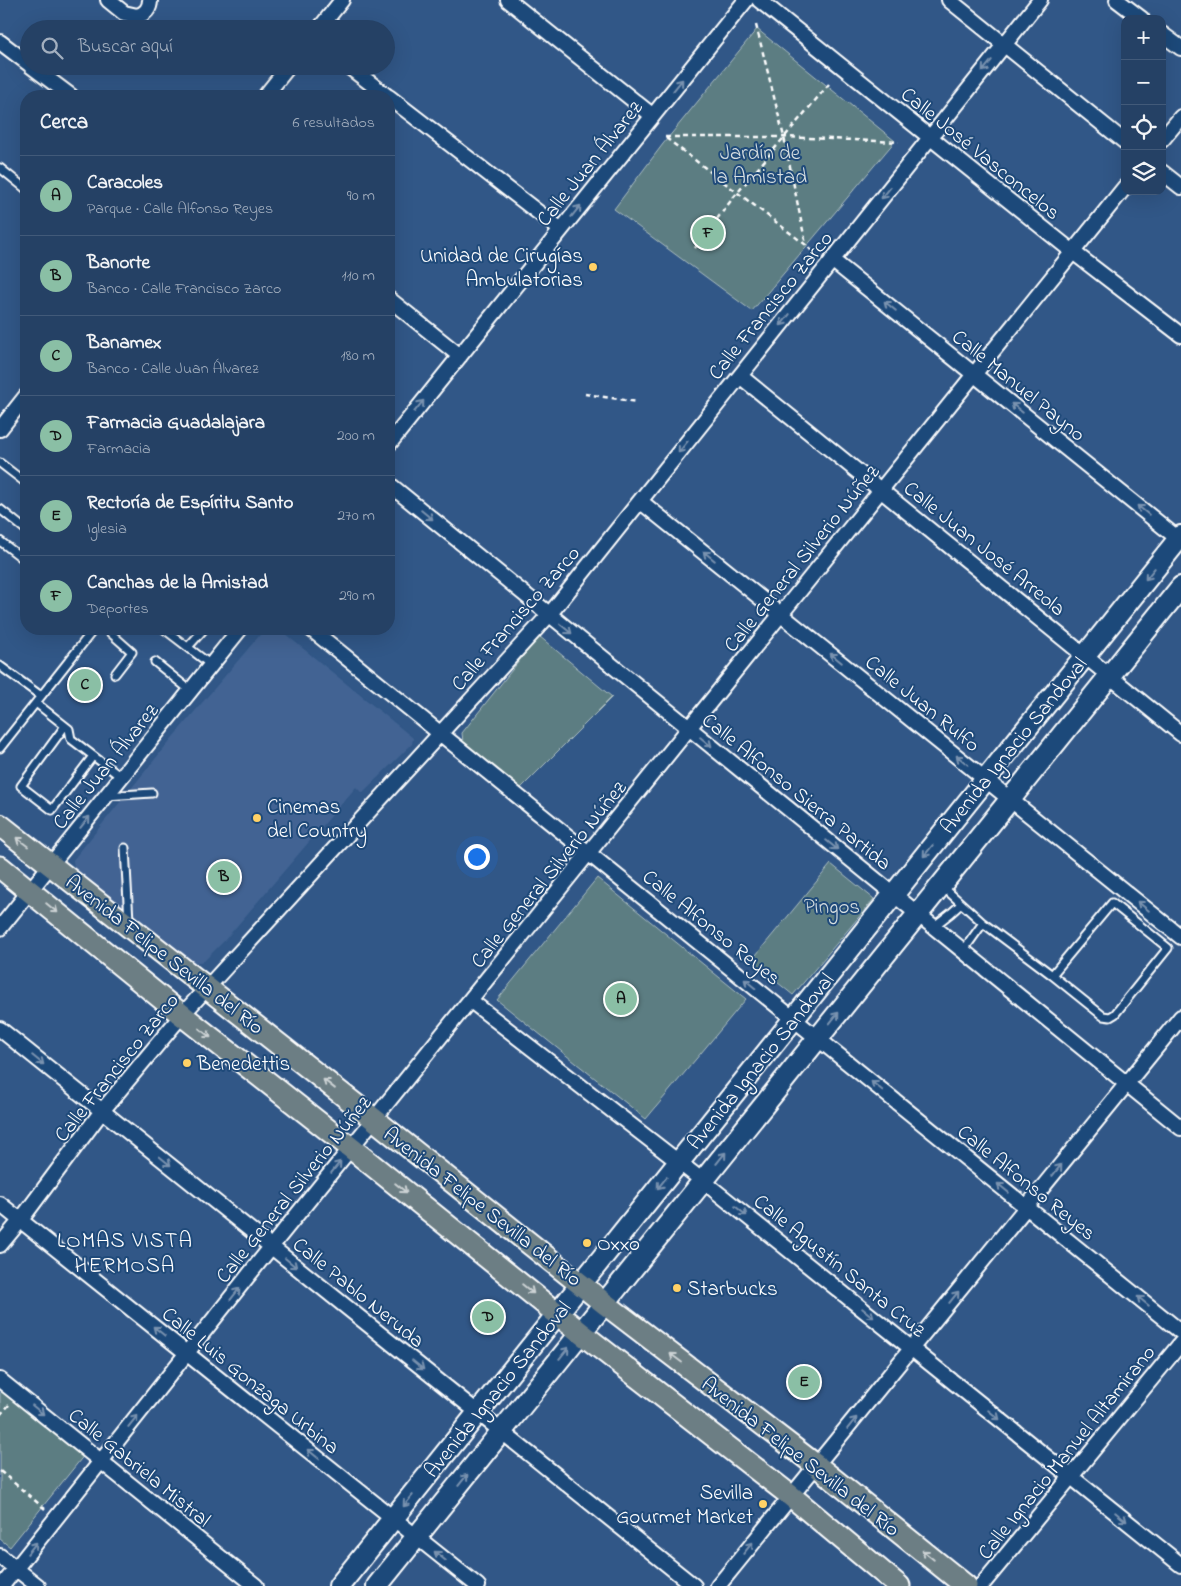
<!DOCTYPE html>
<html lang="es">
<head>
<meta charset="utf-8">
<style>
	:root { --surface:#254165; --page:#2d486b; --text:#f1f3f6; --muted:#a3afbf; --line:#425a79; --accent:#8abfa5 }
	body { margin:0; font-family:"Indie Flower",sans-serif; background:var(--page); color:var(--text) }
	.controls { position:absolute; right:15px; top:15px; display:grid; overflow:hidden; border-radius:10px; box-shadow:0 5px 20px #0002 }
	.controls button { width:45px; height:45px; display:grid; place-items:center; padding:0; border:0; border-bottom:1px solid var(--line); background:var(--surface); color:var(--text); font:25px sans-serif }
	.you { position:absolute; left:476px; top:856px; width:18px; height:18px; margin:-12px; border:4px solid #fff; border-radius:50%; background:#1a73e8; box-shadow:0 0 0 8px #1a73e833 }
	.badge { display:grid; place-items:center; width:32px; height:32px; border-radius:50%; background:var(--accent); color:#111; font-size:16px; font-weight:700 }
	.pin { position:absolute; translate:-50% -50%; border:2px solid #fff; box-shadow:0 1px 5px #0006 }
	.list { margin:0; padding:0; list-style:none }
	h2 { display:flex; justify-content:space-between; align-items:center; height:65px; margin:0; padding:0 20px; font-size:21px }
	h2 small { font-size:16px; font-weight:400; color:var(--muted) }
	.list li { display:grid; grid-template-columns:32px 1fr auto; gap:15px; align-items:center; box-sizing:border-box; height:80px; padding:0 20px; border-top:1px solid var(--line) }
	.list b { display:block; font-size:19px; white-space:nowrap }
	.list p { margin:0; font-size:16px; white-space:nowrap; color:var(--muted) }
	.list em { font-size:16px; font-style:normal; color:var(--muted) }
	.icon { flex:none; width:28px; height:28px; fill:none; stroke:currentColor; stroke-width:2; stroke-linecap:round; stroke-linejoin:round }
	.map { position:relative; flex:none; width:1181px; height:1586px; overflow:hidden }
	.search { position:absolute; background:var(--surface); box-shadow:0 5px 20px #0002; left:20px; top:20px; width:375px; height:55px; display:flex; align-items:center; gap:12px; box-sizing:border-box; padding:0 18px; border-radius:28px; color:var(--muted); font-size:19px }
	.panel { position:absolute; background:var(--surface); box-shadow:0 5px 20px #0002; left:20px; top:90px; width:375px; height:545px; border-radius:20px }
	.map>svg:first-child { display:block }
	.built { fill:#426493 }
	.green { fill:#5b7d82; stroke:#adbec0 }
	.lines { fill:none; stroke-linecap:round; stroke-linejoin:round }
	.lane-casing { stroke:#fff; stroke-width:11 }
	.street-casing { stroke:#fff; stroke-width:18 }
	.secondary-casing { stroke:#fff; stroke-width:24 }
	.primary-casing { stroke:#fff; stroke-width:25 }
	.path { stroke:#fff; stroke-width:2.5; stroke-dasharray:5 4; stroke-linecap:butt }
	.lane { stroke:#1f4a7a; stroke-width:7 }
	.street { stroke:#1f4a7a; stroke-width:14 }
	.secondary { stroke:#1f4a7a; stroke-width:20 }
	.primary { stroke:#6c7e84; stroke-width:21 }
	.oneway { stroke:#7992af }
	.oneway2 { stroke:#ccd2d4 }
	.poi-dot { fill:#ffd166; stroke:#1f4a7a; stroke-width:2 }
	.labels { text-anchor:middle; stroke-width:4; stroke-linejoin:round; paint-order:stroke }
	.park-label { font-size:21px; fill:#d6dee0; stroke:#1f4a7a }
	.street-label { font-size:21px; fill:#fff; stroke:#1f4a7a }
	.poi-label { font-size:21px; fill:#fff; stroke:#1f4a7a; text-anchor:start }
	.neighbourhood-label { font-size:22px; letter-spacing:1px; fill:#fff; stroke:#1f4a7a }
</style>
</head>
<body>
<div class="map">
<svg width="1181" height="1586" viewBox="0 0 1181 1586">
	<rect width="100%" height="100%" fill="#315787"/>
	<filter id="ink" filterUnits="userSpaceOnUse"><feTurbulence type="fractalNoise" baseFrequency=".02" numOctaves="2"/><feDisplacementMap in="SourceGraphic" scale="10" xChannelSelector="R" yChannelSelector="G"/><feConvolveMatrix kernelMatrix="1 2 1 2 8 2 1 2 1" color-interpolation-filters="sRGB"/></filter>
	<g filter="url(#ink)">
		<!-- built -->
		<path class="built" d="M 265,629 L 279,629 L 413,738 L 412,744 L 362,793 L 356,787 L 224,941 L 204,961 L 194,963 L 74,869 L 73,860 L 173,737 Z"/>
		<!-- green -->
		<path class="green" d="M 757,29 L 895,141 L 752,311 L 614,209 L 663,144 Z
			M 539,636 L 612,697 L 519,790 L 463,742 L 462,733 Z
			M 831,864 L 874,899 L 793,995 L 751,961 Z
			M 597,878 L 746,999 L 646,1119 L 497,1000 Z
			M 0,1387 L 85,1454 L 10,1547 L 0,1539 Z"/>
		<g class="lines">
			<!-- lane casing -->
			<g class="lane-casing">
				<path id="lane" d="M 0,168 L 26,189
					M 0,463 L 26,483
					M 0,509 L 26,530
					M 0,541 L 26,561
					M 106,629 L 132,652 L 115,674
					M 164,629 L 211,665
					M 188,647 L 204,629
					M 155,662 L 191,691
					M 0,666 L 41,696
					M 36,703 L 69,729 L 71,739 L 121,777
					M 65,726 L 21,786 L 52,810 L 93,756
					M 0,748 L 94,629
					M 106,796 L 152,793
					M 125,848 L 129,921
					M 942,886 L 983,923 L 1052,975 L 1103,1016 L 1110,1017 L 1115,1014 L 1168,948 L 1112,903 L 1052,975
					M 933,927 L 951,913 L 961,904
					M 963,951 L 983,923"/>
			</g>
			<!-- street casing -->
			<g class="street-casing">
				<path id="street" d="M 108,0 L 124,13 L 137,16 C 145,14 150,9 150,0
					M 508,0 L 653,116
					M 759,0 L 1073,252 L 1181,335
					M 949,0 L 1125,142
					M 1117,0 L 1142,19
					M 319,29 L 342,0
					M 1162,34 L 1181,48
					M 0,42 L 29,64
					M 31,66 L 71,96
					M 348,66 L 387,96
					M 265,96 L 289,66
					M 389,97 L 561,230
					M 1162,140 L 1181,117
					M 1162,172 L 1181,187
					M 832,260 L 1181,541
					M 389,299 L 460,356
					M 740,376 L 1181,734
					M 0,429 L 26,396
					M 389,444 L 746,0
					M 389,484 L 1181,1128
					M 640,501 L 1181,937
					M 311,629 L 1181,1332
					M 0,928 L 240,629
					M 471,1001 L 703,1181 L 1181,1565
					M 0,1029 L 694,1586
					M 0,1204 L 478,1586
					M 0,1245 L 20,1221 L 102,1111 L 182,1015 L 549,615 L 1040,0
					M 0,1380 L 256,1586
					M 0,1556 L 38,1586
					M 2,1586 L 271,1247 L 1125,187
					M 718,1586 L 1181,1017
					M 981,1586 L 1181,1343"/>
			</g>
			<!-- secondary casing -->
			<g class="secondary-casing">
				<path id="secondary" d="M 339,1586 L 1181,536
					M 377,1586 L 1181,587"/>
			</g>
			<!-- primary casing -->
			<g class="primary-casing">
				<path id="primary" d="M 0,825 L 375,1120 L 604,1303 L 817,1466 L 966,1586
					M 0,867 L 182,1015 L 351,1148 L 581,1333 L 791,1496 L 899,1586"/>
			</g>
			<!-- path -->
			<path class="path" d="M 756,25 L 784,137 L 806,245
				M 665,137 L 784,137 L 899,142
				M 666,138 L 806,245 L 812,251
				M 695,248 L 733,198 L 829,84
				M 585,394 L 638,402
				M 0,1415 L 9,1405
				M 0,1471 L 45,1509"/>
			<!-- lane -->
			<use href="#lane" class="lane"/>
			<!-- street -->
			<use href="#street" class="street"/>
			<!-- secondary -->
			<use href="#secondary" class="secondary"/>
			<!-- primary -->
			<use href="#primary" class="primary"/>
		</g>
		<!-- one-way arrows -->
		<defs><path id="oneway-shaft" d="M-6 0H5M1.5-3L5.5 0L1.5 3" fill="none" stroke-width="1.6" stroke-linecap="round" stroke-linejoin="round" transform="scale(1.25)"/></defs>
		<g class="oneway">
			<use href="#oneway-shaft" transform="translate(987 66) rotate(129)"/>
			<use href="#oneway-shaft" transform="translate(678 85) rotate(-51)"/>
			<use href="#oneway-shaft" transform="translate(886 193) rotate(129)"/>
			<use href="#oneway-shaft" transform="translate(576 211) rotate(-51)"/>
			<use href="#oneway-shaft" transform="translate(890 306) rotate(-141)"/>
			<use href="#oneway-shaft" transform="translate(785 320) rotate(129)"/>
			<use href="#oneway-shaft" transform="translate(419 406) rotate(-51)"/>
			<use href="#oneway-shaft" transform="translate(1017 408) rotate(-141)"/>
			<use href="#oneway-shaft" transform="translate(683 447) rotate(129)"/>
			<use href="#oneway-shaft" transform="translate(1143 510) rotate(-141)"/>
			<use href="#oneway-shaft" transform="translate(427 515) rotate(39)"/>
			<use href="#oneway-shaft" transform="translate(709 556) rotate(-141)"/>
			<use href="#oneway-shaft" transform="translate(1150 574) rotate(129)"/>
			<use href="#oneway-shaft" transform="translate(566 629) rotate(39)"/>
			<use href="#oneway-shaft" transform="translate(836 658) rotate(-141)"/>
			<use href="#oneway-shaft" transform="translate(706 742) rotate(39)"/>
			<use href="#oneway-shaft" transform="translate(962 760) rotate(-141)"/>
			<use href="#oneway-shaft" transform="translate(85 822) rotate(-51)"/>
			<use href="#oneway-shaft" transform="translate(832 845) rotate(39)"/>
			<use href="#oneway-shaft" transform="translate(928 851) rotate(129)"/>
			<use href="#oneway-shaft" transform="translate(1143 906) rotate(-141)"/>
			<use href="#oneway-shaft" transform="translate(750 984) rotate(-141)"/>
			<use href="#oneway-shaft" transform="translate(834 1018) rotate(-51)"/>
			<use href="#oneway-shaft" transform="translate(38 1060) rotate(39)"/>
			<use href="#oneway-shaft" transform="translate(877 1086) rotate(-141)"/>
			<use href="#oneway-shaft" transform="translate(721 1158) rotate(-51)"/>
			<use href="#oneway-shaft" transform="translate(165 1161) rotate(39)"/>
			<use href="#oneway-shaft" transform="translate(336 1167) rotate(-51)"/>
			<use href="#oneway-shaft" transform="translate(1057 1170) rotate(-51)"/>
			<use href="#oneway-shaft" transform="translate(662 1183) rotate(129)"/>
			<use href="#oneway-shaft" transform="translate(1003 1188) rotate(-141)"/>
			<use href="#oneway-shaft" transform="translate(741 1211) rotate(39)"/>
			<use href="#oneway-shaft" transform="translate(291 1263) rotate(39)"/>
			<use href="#oneway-shaft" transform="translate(235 1294) rotate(-52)"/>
			<use href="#oneway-shaft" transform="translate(954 1297) rotate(-51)"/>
			<use href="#oneway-shaft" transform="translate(1143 1301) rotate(-141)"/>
			<use href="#oneway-shaft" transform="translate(868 1313) rotate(39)"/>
			<use href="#oneway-shaft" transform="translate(159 1331) rotate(-141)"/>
			<use href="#oneway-shaft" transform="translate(564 1353) rotate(-51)"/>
			<use href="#oneway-shaft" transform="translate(418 1365) rotate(39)"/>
			<use href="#oneway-shaft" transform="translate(38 1410) rotate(39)"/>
			<use href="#oneway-shaft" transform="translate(994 1415) rotate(39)"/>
			<use href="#oneway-shaft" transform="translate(133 1421) rotate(-51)"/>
			<use href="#oneway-shaft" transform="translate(852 1423) rotate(-51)"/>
			<use href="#oneway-shaft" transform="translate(313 1454) rotate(-141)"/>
			<use href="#oneway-shaft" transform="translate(463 1480) rotate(-51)"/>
			<use href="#oneway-shaft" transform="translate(408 1501) rotate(129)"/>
			<use href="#oneway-shaft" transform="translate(1121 1517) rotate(39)"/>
			<use href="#oneway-shaft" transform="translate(32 1548) rotate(-51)"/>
			<use href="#oneway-shaft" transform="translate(748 1548) rotate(-51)"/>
			<use href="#oneway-shaft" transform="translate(440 1556) rotate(-141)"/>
		</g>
		<g class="oneway2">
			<use href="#oneway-shaft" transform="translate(22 842) rotate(-143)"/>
			<use href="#oneway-shaft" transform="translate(52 908) rotate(39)"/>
			<use href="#oneway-shaft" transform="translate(205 1033) rotate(38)"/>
			<use href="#oneway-shaft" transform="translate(329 1084) rotate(-142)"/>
			<use href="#oneway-shaft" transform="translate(401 1188) rotate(39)"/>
			<use href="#oneway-shaft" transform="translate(528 1289) rotate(39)"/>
			<use href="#oneway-shaft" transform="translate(676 1358) rotate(-143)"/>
			<use href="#oneway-shaft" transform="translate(928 1555) rotate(-141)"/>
		</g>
	</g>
	<!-- markers -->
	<g class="poi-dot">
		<circle cx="593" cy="267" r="5"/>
		<circle cx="257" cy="818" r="5"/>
		<circle cx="187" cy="1063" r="5"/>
		<circle cx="587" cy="1243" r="5"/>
		<circle cx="677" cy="1288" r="5"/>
		<circle cx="763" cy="1504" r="5"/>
	</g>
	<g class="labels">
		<!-- park labels -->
		<g class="park-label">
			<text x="760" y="159">Jardín de<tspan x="760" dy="24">la Amistad</tspan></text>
			<text x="832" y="913">Pingos</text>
		</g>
		<!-- street labels -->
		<g class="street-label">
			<text transform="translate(981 153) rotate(39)" y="7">Calle José Vasconcelos</text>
			<text transform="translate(589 163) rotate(-51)" y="7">Calle Juan Álvarez</text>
			<text transform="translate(770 305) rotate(-51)" y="7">Calle Francisco Zarco</text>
			<text transform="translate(1019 385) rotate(39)" y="7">Calle Manuel Payno</text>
			<text transform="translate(985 548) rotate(39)" y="7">Calle Juan José Arreola</text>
			<text transform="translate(801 558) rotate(-51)" y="7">Calle General Silverio Núñez</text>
			<text transform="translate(515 618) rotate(-49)" y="7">Calle Francisco Zarco</text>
			<text transform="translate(923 703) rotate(39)" y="7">Calle Juan Rulfo</text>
			<text transform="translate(1013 745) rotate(-51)" y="7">Avenida Ignacio Sandoval</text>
			<text transform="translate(105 766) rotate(-51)" y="7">Calle Juan Álvarez</text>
			<text transform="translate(797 791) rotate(39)" y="7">Calle Alfonso Sierra Partida</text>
			<text transform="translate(548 874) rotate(-51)" y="7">Calle General Silverio Núñez</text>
			<text transform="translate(712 927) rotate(39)" y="7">Calle Alfonso Reyes</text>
			<text transform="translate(165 954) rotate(38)" y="7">Avenida Felipe Sevilla del Río</text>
			<text transform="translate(760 1061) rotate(-51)" y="7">Avenida Ignacio Sandoval</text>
			<text transform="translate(116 1067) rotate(-51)" y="7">Calle Francisco Zarco</text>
			<text transform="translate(1027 1182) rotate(39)" y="7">Calle Alfonso Reyes</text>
			<text transform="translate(293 1189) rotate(-51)" y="7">Calle General Silverio Núñez</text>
			<text transform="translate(483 1206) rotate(38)" y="7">Avenida Felipe Sevilla del Río</text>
			<text transform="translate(840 1265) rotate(39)" y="7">Calle Agustín Santa Cruz</text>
			<text transform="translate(359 1292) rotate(39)" y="7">Calle Pablo Neruda</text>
			<text transform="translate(251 1380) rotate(39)" y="7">Calle Luis Gonzaga Urbina</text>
			<text transform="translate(497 1389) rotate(-51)" y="7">Avenida Ignacio Sandoval</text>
			<text transform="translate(1066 1452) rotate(-51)" y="7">Calle Ignacio Manuel Altamirano</text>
			<text transform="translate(801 1456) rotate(38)" y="7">Avenida Felipe Sevilla del Río</text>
			<text transform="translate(140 1467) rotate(39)" y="7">Calle Gabriela Mistral</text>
		</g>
		<!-- poi labels -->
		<g class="poi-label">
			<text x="583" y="262" text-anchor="end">Unidad de Cirugías<tspan x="583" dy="24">Ambulatorias</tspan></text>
			<text x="267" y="813">Cinemas<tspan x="267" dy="24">del Country</tspan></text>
			<text x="197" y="1070">Benedettis</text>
			<text x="597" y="1250">Oxxo</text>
			<text x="687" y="1295">Starbucks</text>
			<text x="753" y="1499" text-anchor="end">Sevilla<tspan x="753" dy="24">Gourmet Market</tspan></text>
		</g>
		<!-- neighbourhood labels -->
		<g class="neighbourhood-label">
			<text x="125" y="1247">LOMAS VISTA<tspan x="125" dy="25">HERMOSA</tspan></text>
		</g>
	</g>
</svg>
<div class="controls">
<button>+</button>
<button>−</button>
<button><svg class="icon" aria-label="locate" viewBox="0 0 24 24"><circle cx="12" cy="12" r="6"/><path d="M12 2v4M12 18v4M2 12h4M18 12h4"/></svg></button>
<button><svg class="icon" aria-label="layers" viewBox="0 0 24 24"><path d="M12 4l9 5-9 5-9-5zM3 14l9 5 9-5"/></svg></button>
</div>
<div class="you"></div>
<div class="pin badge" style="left:621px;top:999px">A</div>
<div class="pin badge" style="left:224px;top:877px">B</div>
<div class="pin badge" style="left:85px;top:685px">C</div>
<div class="pin badge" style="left:488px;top:1317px">D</div>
<div class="pin badge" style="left:804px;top:1382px">E</div>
<div class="pin badge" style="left:708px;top:233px">F</div>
<div class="search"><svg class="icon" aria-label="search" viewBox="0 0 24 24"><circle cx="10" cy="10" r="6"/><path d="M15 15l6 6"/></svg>Buscar aquí</div>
<section class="panel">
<h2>Cerca<small>6 resultados</small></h2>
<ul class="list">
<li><span class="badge">A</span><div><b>Caracoles</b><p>Parque · Calle Alfonso Reyes</p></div><em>90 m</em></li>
<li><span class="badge">B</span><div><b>Banorte</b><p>Banco · Calle Francisco Zarco</p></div><em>110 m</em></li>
<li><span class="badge">C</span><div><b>Banamex</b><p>Banco · Calle Juan Álvarez</p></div><em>180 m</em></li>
<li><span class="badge">D</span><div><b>Farmacia Guadalajara</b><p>Farmacia</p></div><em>200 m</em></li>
<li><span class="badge">E</span><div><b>Rectoría de Espíritu Santo</b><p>Iglesia</p></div><em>270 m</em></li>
<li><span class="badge">F</span><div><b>Canchas de la Amistad</b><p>Deportes</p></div><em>290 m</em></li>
</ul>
</section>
</div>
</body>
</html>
